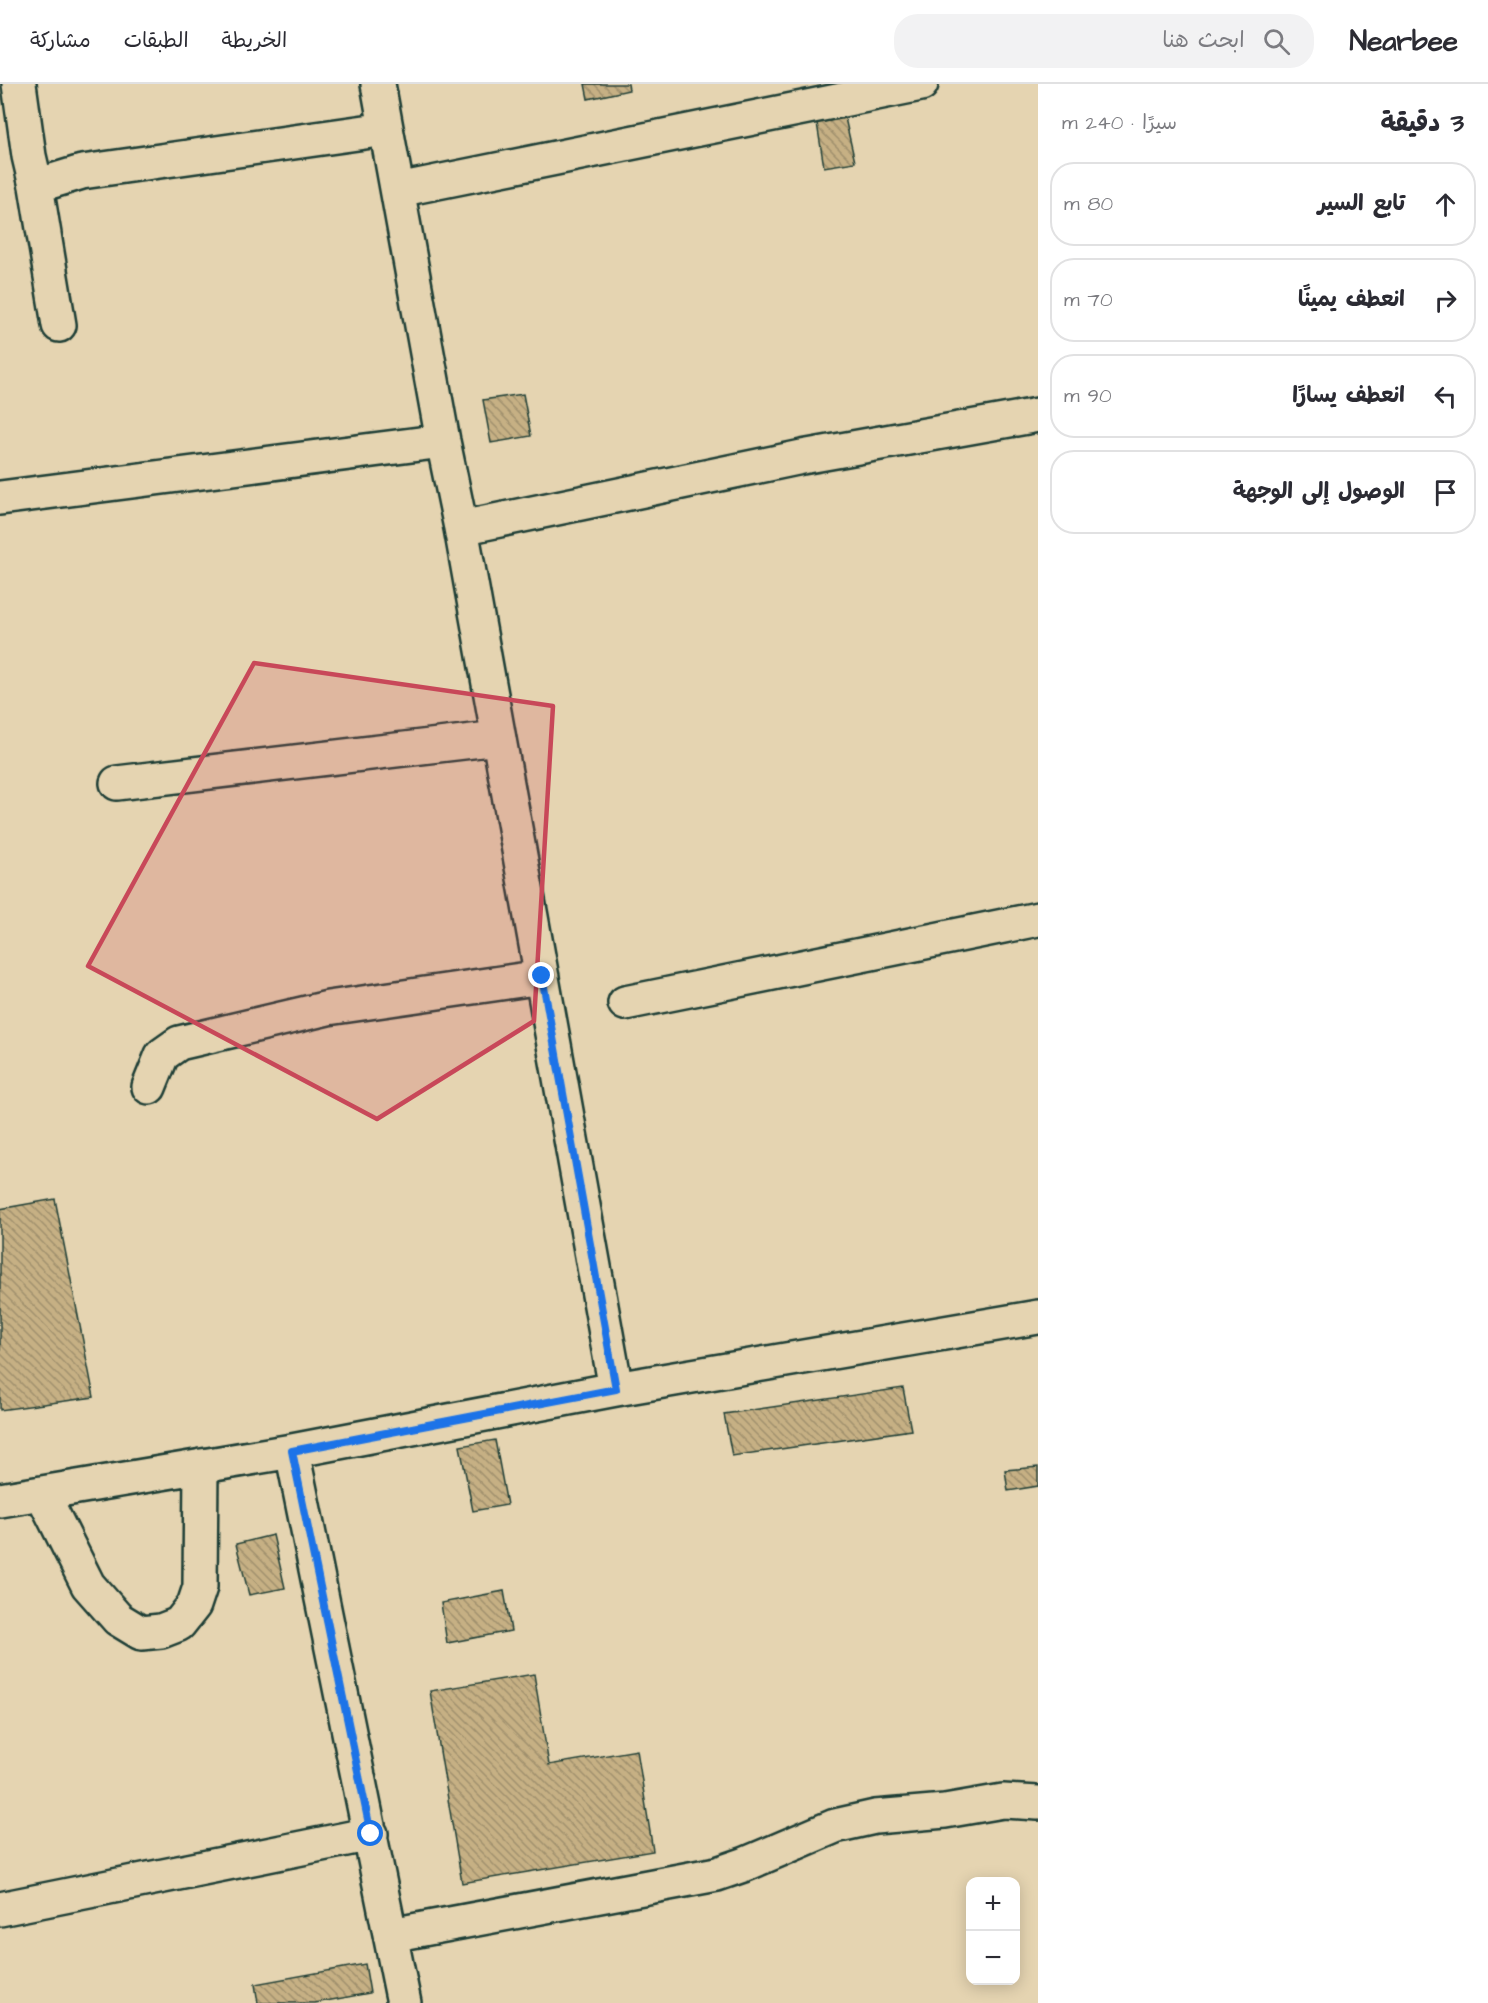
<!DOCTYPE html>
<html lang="ar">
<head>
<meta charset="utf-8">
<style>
	:root { --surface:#fff; --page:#f2f2f3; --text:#2b2b33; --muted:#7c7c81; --line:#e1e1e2 }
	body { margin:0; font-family:"Architects Daughter","Playpen Sans Arabic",sans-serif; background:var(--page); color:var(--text); direction:rtl }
	.controls { position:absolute; right:18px; bottom:18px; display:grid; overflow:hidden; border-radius:12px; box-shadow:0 3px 15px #0003 }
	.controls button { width:54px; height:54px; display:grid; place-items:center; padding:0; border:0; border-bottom:2px solid var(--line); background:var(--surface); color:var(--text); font:30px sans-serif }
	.stop { position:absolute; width:18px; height:18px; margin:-14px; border:4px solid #1a73e8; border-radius:50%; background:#fff }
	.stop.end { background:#1a73e8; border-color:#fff; box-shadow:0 2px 6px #0008 }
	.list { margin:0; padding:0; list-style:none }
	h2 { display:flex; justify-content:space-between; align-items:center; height:78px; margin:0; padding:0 24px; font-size:26px }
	h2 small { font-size:20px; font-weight:400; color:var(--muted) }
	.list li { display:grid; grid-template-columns:39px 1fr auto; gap:18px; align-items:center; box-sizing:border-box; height:84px; margin:0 12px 12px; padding:0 12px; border:2px solid var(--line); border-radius:24px }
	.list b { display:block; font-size:22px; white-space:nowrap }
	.list em { font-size:20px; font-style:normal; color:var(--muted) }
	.icon { flex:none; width:33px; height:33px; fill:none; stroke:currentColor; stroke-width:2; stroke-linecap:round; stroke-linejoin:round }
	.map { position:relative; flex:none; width:1038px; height:1919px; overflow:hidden; direction:ltr }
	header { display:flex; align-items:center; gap:36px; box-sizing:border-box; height:84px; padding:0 30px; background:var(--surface); border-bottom:2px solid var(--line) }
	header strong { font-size:28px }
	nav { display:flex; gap:33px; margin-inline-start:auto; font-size:21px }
	.search { width:420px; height:54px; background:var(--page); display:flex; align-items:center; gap:15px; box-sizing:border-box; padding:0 21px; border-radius:24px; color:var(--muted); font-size:22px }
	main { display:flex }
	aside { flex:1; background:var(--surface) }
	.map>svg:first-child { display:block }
	.building { fill:url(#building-back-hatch); stroke:#1f3d34; stroke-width:1.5 }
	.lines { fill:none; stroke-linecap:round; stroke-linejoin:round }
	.minor-casing { stroke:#1f3d34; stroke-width:38 }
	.minor { stroke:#e5d4b1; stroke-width:33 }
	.route { stroke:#1a73e8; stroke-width:8 }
	.marked { fill:#c84859; fill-opacity:0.2; stroke:#c84859; stroke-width:4.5; stroke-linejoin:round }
</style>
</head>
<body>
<header>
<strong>Nearbee</strong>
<div class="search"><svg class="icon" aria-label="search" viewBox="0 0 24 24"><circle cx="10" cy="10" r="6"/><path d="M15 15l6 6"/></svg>ابحث هنا</div>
<nav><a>الخريطة</a><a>الطبقات</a><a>مشاركة</a></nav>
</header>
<main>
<aside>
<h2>3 دقيقة<small>سيرًا · 240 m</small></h2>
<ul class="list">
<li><svg class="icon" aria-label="ahead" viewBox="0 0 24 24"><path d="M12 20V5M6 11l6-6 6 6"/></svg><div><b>تابع السير</b></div><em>80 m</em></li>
<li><svg class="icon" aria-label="right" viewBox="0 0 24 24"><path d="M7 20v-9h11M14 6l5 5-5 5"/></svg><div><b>انعطف يمينًا</b></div><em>70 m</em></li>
<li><svg class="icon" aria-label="left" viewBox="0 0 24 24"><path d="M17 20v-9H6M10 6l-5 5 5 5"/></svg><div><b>انعطف يسارًا</b></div><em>90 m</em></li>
<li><svg class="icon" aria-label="arrive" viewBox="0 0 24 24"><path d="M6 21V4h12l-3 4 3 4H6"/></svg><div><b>الوصول إلى الوجهة</b></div></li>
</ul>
</aside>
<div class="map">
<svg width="1038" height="1919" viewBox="0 0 1038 1919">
	<defs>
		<pattern id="building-back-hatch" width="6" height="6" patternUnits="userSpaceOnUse" patternTransform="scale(1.5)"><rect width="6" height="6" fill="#c6b084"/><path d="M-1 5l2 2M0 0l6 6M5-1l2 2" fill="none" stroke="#a0906d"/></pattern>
	</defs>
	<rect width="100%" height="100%" fill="#e5d4b1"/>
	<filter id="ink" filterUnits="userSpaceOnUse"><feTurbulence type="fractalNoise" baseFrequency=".0167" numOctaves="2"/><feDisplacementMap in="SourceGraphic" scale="12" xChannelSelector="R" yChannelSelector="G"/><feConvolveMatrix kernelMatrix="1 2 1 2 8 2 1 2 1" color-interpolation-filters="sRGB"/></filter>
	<g filter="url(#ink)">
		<!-- building -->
		<path class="building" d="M 585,0 L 628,0 L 629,6 L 588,15 Z
			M 845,34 L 855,78 L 824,83 L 817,39 Z
			M 523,310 L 531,352 L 491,359 L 483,316 Z
			M 55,1115 L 94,1313 L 0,1326 L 0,1125 Z
			M 903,1304 L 911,1346 L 732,1372 L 724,1330 Z
			M 495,1356 L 507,1421 L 473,1427 L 460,1362 Z
			M 1038,1383 L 1038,1402 L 1008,1407 L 1005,1386 Z
			M 273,1451 L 285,1504 L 249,1511 L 236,1460 Z
			M 504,1507 L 511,1547 L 447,1559 L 441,1519 Z
			M 534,1590 L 549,1681 L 637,1666 L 653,1767 L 462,1799 L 430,1607 Z
			M 365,1880 L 370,1909 L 315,1919 L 258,1919 L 255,1900 Z"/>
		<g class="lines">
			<!-- minor casing -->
			<g class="minor-casing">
				<path id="minor" d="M 19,0 L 29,72 L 36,102 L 59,241
					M 378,0 L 443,357 L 461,444 L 616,1305
					M 36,102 L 82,88 L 386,45
					M 398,106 L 921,0
					M 0,414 L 443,357
					M 461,444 L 802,373 L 1038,331
					M 117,699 L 498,654
					M 625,919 L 1038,835
					M 149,1003 L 162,971 L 179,959 L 328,924 L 542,893
					M 292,1367 L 404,1919
					M 42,1409 L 88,1501 L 118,1535 L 141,1549 L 161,1547 L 179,1540 L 194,1521 L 200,1503 L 201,1382
					M 0,1416 L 292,1367 L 616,1305 L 1038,1233
					M 0,1825 L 371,1750
					M 391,1851 L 717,1790 L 746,1780 L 835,1742 L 875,1733 L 945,1727 L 1003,1717 L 1038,1719"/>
			</g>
			<!-- minor -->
			<use href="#minor" class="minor"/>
		</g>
	</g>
	<g class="lines" filter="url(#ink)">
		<!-- route -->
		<path class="route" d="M 371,1750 L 292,1367 L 616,1305 L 542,892"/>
	</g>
	<!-- marked area -->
	<path class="marked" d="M 254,579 L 553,622 L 534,937 L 377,1035 L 88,882 Z"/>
</svg>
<div class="controls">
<button>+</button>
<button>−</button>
</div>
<div class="stop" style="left:371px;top:1750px"></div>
<div class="stop end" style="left:542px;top:892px"></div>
</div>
</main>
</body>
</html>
